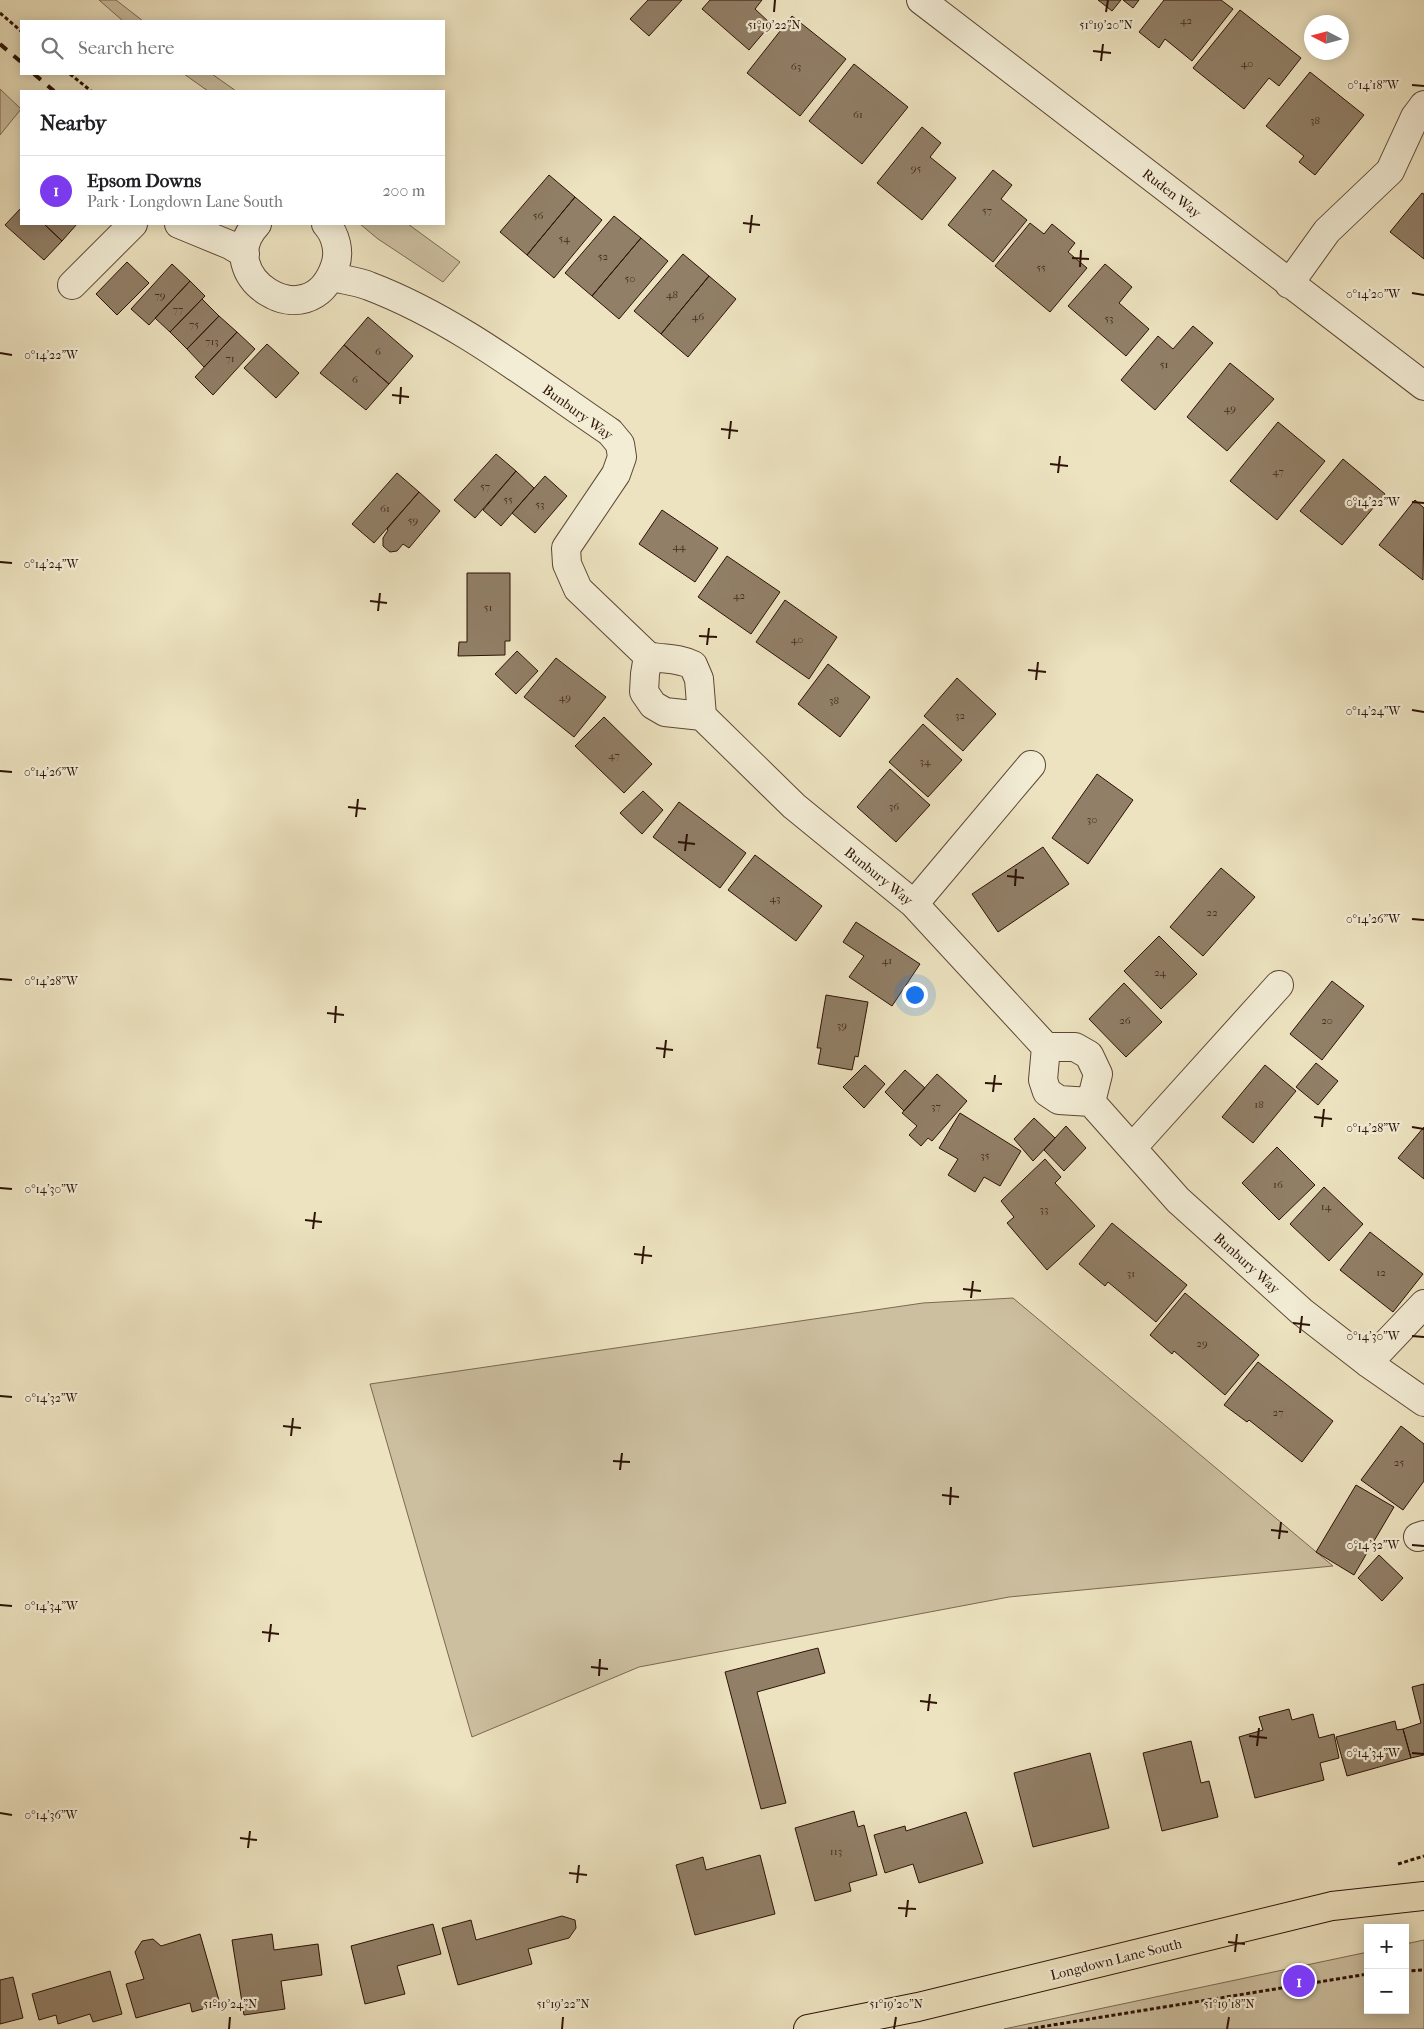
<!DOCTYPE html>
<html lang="en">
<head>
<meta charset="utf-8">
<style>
	:root { --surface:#fff; --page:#f2f2f2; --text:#202124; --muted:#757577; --line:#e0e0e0; --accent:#7c3aed }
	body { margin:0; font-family:"IM FELL French Canon",serif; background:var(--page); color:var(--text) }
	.controls { position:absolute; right:15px; bottom:15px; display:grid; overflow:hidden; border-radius:0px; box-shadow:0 2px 12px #0003 }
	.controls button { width:45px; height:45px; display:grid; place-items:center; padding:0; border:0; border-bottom:1px solid var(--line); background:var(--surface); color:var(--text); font:25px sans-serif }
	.compass { position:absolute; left:1304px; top:15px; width:45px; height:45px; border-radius:50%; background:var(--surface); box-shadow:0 2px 12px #0003; rotate:276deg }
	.you { position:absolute; left:914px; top:994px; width:18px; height:18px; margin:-12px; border:4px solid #fff; border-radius:50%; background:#1a73e8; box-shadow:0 0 0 8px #1a73e833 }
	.badge { display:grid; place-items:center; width:32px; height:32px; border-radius:50%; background:var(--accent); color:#fff; font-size:16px; font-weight:700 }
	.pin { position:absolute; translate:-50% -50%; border:2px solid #fff; box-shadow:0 1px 5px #0006 }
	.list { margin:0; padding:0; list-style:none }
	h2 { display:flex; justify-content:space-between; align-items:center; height:65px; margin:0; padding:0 20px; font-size:21px }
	h2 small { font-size:16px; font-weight:400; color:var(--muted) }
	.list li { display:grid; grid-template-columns:32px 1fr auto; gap:15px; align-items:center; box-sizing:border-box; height:70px; padding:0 20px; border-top:1px solid var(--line) }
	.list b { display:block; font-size:19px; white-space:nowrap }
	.list p { margin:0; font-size:16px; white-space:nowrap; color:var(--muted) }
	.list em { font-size:16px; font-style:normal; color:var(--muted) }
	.icon { flex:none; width:28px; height:28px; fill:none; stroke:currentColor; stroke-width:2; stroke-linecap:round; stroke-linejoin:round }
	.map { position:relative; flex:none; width:1424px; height:2029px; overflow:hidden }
	.search { position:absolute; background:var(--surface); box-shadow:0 2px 12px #0003; left:20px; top:20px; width:425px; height:55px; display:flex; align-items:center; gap:12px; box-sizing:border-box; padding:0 18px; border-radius:0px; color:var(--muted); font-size:19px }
	.panel { position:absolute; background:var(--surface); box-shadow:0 2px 12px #0003; left:20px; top:90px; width:425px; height:135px; border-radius:0px }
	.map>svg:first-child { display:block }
	.green { fill:#ccbfa0; stroke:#7c6853 }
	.building { fill:#917f67; stroke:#2d1206 }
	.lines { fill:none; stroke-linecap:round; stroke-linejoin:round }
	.minor-casing { stroke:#5d4634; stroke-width:30 }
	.major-casing { stroke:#2d1206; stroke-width:30 }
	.path { stroke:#2d1206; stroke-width:3; stroke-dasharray:4 2.5; stroke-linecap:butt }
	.minor { stroke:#f3edd6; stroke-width:28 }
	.major { stroke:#ede3c0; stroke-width:28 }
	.rail { stroke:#2d1206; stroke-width:4; stroke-dasharray:9 9; stroke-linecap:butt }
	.ticks { fill:none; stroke:#2d1206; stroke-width:2 }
	.labels { text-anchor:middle; stroke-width:4.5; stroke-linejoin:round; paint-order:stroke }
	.number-label { font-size:11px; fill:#462d1e }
	.street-label { font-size:14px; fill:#2d1206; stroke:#f3edd6 }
	.ticks-label { font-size:12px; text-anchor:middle; fill:#2d1206; stroke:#f3edd6; stroke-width:4.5; stroke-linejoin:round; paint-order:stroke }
</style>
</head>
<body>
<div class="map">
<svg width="1424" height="2029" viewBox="0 0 1424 2029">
	<rect width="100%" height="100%" fill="#ede3c0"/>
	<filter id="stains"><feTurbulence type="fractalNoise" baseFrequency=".004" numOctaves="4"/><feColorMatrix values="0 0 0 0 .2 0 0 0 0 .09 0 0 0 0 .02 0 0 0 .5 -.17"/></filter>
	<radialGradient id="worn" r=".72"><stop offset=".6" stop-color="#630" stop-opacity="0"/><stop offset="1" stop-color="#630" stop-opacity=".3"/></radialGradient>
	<!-- green -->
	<path class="green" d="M 99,0 L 116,0 L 143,21 L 123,21 Z
		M 184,74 L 212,74 L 236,91 L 208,91 Z
		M 0,89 L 21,109 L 0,135 Z
		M 360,224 L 408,224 L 460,262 L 443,282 L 378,239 Z
		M 1013,1298 L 1333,1566 L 1009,1597 L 639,1667 L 472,1737 L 370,1384 L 923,1303 Z
		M 1424,1940 L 1424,2029 L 1004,2029 L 1368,1952 L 1368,2010 L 1405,2010 L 1405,1944 Z"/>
	<!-- building -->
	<path class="building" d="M 648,0 L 682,0 L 649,36 L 630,19 Z
		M 710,0 L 762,0 L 755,9 L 771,24 L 749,50 L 702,9 Z
		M 1098,0 L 1121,0 L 1112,11 Z
		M 1123,0 L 1139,0 L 1133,8 Z
		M 1164,0 L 1221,0 L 1233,9 L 1192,61 L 1165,39 L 1159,48 L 1139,32 Z
		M 1240,10 L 1301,58 L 1279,86 L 1269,78 L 1244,109 L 1193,68 Z
		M 792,16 L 846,59 L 800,116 L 747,73 Z
		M 854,64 L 908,107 L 862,164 L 809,121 Z
		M 1310,72 L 1364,115 L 1315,175 L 1299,162 L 1304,156 L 1266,126 Z
		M 922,127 L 941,143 L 930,157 L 956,178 L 922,220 L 877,183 Z
		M 993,170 L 1012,185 L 1001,199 L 1027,220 L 993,262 L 948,225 Z
		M 549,175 L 575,197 L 527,255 L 500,232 Z
		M 1422,193 L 1424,194 L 1424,259 L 1390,232 Z
		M 575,197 L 602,220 L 554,278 L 527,255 Z
		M 21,208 L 21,224 L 44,224 L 62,241 L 44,260 L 5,225 Z
		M 614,216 L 641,238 L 592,296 L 565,273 Z
		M 1030,223 L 1044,234 L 1052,224 L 1075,243 L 1068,252 L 1087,268 L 1050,312 L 995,266 Z
		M 44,224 L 77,224 L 62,241 Z
		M 641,238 L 668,261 L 619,319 L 592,296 Z
		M 683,254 L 709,276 L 661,334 L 634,311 Z
		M 127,262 L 149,283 L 117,315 L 96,294 Z
		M 172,264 L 190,281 L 149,325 L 131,309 Z
		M 1105,264 L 1132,287 L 1119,303 L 1149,329 L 1126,356 L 1068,306 Z
		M 709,276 L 736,299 L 688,357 L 661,334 Z
		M 190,281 L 205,296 L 170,332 L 155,318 Z
		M 202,299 L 219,316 L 187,349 L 170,332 Z
		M 219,316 L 237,332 L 204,367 L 187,349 Z
		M 368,317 L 413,356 L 389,384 L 344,345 Z
		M 1193,326 L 1213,343 L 1155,410 L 1121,380 L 1158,336 L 1173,349 Z
		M 237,332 L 255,349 L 213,395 L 195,377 Z
		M 267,344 L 299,373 L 276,398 L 244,368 Z
		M 344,345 L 389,384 L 366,410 L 320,373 Z
		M 1230,363 L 1274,399 L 1227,451 L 1187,417 Z
		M 1278,422 L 1325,461 L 1277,520 L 1230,481 Z
		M 496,454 L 516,471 L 475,518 L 454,500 Z
		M 1343,459 L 1385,494 L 1342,545 L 1300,511 Z
		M 516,471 L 534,488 L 501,526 L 483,510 Z
		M 397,473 L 419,492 L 374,543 L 352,524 Z
		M 545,476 L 567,496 L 535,533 L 512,513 Z
		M 419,492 L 440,511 L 409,548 L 403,544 L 397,551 L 390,552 L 383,546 L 383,538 L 388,530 L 387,529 Z
		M 1415,500 L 1424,508 L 1423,580 L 1379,545 Z
		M 662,510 L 718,548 L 695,582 L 639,544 Z
		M 727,556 L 780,592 L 751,634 L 698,597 Z
		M 467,573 L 510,573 L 510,641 L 505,641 L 505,655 L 458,656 L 459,642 L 467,642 Z
		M 785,600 L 837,637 L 809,679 L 756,642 Z
		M 517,651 L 538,671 L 516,694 L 495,674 Z
		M 556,658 L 606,697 L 574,737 L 524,697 Z
		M 828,664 L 870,697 L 840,737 L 798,704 Z
		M 957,678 L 996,714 L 963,751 L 924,716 Z
		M 604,717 L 652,764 L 624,793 L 575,746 Z
		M 923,724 L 962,760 L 928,797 L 889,762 Z
		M 890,769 L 930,805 L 896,842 L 857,807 Z
		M 1097,774 L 1133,800 L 1088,864 L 1052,838 Z
		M 643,791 L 663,810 L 642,834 L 620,813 Z
		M 679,802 L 746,853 L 720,888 L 653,837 Z
		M 1043,847 L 1069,884 L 998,932 L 972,894 Z
		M 755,855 L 822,906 L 796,941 L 728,890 Z
		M 1221,868 L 1255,897 L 1203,956 L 1170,927 Z
		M 856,922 L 920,964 L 892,1006 L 849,977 L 864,956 L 843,942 Z
		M 1159,936 L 1197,974 L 1161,1009 L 1124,971 Z
		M 1332,981 L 1364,1006 L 1322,1060 L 1290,1034 Z
		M 1124,983 L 1162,1022 L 1126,1057 L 1089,1019 Z
		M 826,995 L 868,1002 L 858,1057 L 855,1056 L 852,1070 L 818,1064 L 821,1048 L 817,1048 Z
		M 1316,1063 L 1338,1081 L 1318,1105 L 1296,1087 Z
		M 865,1065 L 885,1084 L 864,1108 L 843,1087 Z
		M 1265,1065 L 1296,1091 L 1253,1143 L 1222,1117 Z
		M 905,1070 L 925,1088 L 904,1111 L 885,1092 Z
		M 937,1074 L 967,1101 L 932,1141 L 928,1138 L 921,1146 L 909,1135 L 917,1126 L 902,1113 Z
		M 960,1113 L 1021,1151 L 1000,1186 L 984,1177 L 975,1192 L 948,1175 L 958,1159 L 939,1148 Z
		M 1034,1118 L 1055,1138 L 1033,1161 L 1014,1139 Z
		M 1066,1126 L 1086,1148 L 1064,1171 L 1044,1150 Z
		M 1424,1127 L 1424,1179 L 1398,1158 Z
		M 1277,1147 L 1315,1185 L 1279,1220 L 1242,1183 Z
		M 1045,1159 L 1061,1177 L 1055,1183 L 1095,1226 L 1047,1270 L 1007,1223 L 1014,1217 L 1001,1201 Z
		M 1324,1187 L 1363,1224 L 1329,1261 L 1290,1224 Z
		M 1112,1223 L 1187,1285 L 1156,1322 L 1108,1282 L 1105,1286 L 1079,1264 Z
		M 1370,1232 L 1423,1274 L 1393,1312 L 1340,1270 Z
		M 1185,1293 L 1259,1355 L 1225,1395 L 1174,1351 L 1172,1354 L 1150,1335 Z
		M 1258,1362 L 1333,1421 L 1302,1462 L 1249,1420 L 1247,1422 L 1224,1405 Z
		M 1401,1426 L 1424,1444 L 1424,1481 L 1403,1510 L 1361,1480 Z
		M 1356,1485 L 1394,1507 L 1354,1575 L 1316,1552 Z
		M 1379,1555 L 1403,1578 L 1382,1601 L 1358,1578 Z
		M 818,1648 L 825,1673 L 757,1692 L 786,1803 L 761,1809 L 725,1672 Z
		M 1424,1684 L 1424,1755 L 1411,1758 L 1403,1729 L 1421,1723 L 1412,1687 Z
		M 1289,1709 L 1292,1720 L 1313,1714 L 1319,1738 L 1334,1734 L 1339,1758 L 1320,1763 L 1324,1780 L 1255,1798 L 1239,1737 L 1263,1730 L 1259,1717 Z
		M 1395,1721 L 1397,1730 L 1403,1729 L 1411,1758 L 1347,1776 L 1336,1737 Z
		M 1191,1741 L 1201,1783 L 1209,1781 L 1218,1817 L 1162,1831 L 1143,1753 Z
		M 1090,1753 L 1109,1828 L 1033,1847 L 1014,1773 Z
		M 854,1811 L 858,1827 L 864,1825 L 877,1875 L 849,1883 L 851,1891 L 815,1901 L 795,1828 Z
		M 966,1812 L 983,1863 L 919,1883 L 913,1864 L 885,1873 L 874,1835 L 905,1826 L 906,1831 Z
		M 760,1855 L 775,1914 L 695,1935 L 676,1865 L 703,1857 L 706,1870 Z
		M 562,1916 L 575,1920 L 576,1928 L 569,1938 L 528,1949 L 532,1964 L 458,1985 L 442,1928 L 471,1920 L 476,1940 Z
		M 433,1924 L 441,1954 L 397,1966 L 405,1994 L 365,2004 L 351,1946 Z
		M 200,1934 L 220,2004 L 192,2012 L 190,2003 L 136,2018 L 126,1984 L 144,1979 L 135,1952 L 142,1941 L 153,1939 L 161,1946 Z
		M 272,1934 L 274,1950 L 318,1944 L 322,1975 L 281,1981 L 285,2009 L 244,2015 L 232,1940 Z
		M 110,1971 L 122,2014 L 93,2022 L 90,2014 L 58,2024 L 56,2015 L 39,2020 L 32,1994 Z
		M 13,1977 L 23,2018 L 0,2024 L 0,1980 Z"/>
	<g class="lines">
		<!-- minor casing -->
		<g class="minor-casing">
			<path id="minor" d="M 921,0 L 1424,386
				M 179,224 L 230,245 L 245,254
				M 257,224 C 209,274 309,342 335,266 C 340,252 336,235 326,224
				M 332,277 C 344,280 357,281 369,286 C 456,319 533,380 610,432 L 620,444 L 622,457 L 616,474 L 566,548 L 567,564 L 578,589 L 648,656 C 665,660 676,657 693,665 L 699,679 L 702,716
				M 1289,284 L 1327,231 L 1390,171 L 1415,117 L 1424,105
				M 72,285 L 133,224
				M 648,656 L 645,674 L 644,692 L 653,705 L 665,712 L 702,716 L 794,806 L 914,904 L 1046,1047 L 1075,1047 L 1089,1055 L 1098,1074 L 1091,1102
				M 914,904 L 1031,765
				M 1046,1047 L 1043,1080 L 1047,1092 L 1059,1100 L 1091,1102 L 1178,1200 L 1301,1311 L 1368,1363 L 1424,1402
				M 1132,1148 L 1279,985
				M 1368,1363 L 1424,1304
				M 1418,1537 L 1424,1535"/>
		</g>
		<!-- major casing -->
		<g class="major-casing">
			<path id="major" d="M 808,2029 L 918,2007 L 1332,1906 L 1424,1896"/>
		</g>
		<!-- path -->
		<path class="path" d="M 0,13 L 21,31
			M 70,74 L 91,91
			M 1398,1864 L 1424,1856
			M 1405,1971 L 1424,1970
			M 1028,2029 L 1368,1974"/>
		<!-- minor -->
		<use href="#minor" class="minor"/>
		<!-- major -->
		<use href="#major" class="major"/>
		<!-- rail -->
		<path class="rail" d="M 0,44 L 21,62
			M 34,74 L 54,91"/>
	</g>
	<!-- ticks -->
	<path class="ticks" d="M 774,12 L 775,0M 1106,12 L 1108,0M 1093,51 L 1111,53M 1101,61 L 1103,44M 1412,85 L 1424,86M 743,223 L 760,225M 750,233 L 752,215M 1072,258 L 1089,259M 1080,267 L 1081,250M 1412,293 L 1424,295M 0,353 L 12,355M 392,395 L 409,397M 400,404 L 401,387M 721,429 L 738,431M 729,439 L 731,421M 1050,464 L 1068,466M 1058,473 L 1060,456M 1412,502 L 1424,503M 0,562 L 12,563M 370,601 L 387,603M 378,611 L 380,593M 699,636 L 717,637M 707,645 L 709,628M 1028,670 L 1046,672M 1036,680 L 1038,662M 1412,710 L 1424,712M 0,771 L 12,772M 348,807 L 366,809M 356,817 L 358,799M 678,842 L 695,844M 685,851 L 687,834M 1007,876 L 1024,878M 1015,886 L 1016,869M 1412,919 L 1424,920M 0,979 L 12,980M 327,1013 L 344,1015M 335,1023 L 336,1006M 656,1048 L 673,1050M 664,1058 L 666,1040M 985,1083 L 1002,1084M 993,1092 L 995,1075M 1314,1117 L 1332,1119M 1322,1127 L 1324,1109M 1412,1127 L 1424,1129M 0,1188 L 12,1189M 305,1220 L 322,1222M 313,1229 L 315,1212M 634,1254 L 652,1256M 642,1264 L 644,1246M 963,1289 L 981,1291M 971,1298 L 973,1281M 1293,1323 L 1310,1325M 1300,1333 L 1302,1316M 1412,1336 L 1424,1337M 0,1396 L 12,1397M 283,1426 L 301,1428M 291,1436 L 293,1418M 613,1461 L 630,1462M 620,1470 L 622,1453M 942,1495 L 959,1497M 950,1505 L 951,1487M 1271,1530 L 1288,1532M 1279,1539 L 1281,1522M 1412,1545 L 1424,1546M 0,1605 L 12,1606M 262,1632 L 279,1634M 269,1642 L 271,1624M 591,1667 L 608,1669M 599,1676 L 600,1659M 920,1701 L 937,1703M 928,1711 L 930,1694M 1249,1736 L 1267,1738M 1257,1746 L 1259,1728M 1412,1753 L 1424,1754M 0,1813 L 12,1815M 240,1838 L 257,1840M 248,1848 L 250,1831M 569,1873 L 587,1875M 577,1883 L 579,1865M 898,1908 L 916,1909M 906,1917 L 908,1900M 1228,1942 L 1245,1944M 1235,1952 L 1237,1934M 229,2029 L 230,2017M 562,2029 L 563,2017M 894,2029 L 896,2017M 1227,2029 L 1229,2017"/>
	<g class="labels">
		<!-- number labels -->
		<g class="number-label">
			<text x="1186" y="24">42</text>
			<text x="1247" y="67">40</text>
			<text x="796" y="70">63</text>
			<text x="858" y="118">61</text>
			<text x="1315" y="124">38</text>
			<text x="916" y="172">95</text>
			<text x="987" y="214">57</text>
			<text x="538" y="219">56</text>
			<text x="564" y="242">54</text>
			<text x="603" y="260">52</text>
			<text x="1041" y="271">55</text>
			<text x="630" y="282">50</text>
			<text x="672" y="298">48</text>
			<text x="160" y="299">79</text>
			<text x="178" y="313">77</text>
			<text x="698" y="320">46</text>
			<text x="1109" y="322">53</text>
			<text x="194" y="328">75</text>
			<text x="212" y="345">713</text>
			<text x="378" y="355">6</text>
			<text x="230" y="362">71</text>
			<text x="1164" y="368">51</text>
			<text x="355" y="383">6</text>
			<text x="1230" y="412">49</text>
			<text x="1278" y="475">47</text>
			<text x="485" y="490">57</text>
			<text x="508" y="503">55</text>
			<text x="540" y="508">53</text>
			<text x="385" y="512">61</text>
			<text x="413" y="524">59</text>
			<text x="679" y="550">44</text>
			<text x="739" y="599">42</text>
			<text x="488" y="611">51</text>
			<text x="797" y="643">40</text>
			<text x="565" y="701">49</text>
			<text x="834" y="704">38</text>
			<text x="960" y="719">32</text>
			<text x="614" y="759">47</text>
			<text x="925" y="765">34</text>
			<text x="894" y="810">36</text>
			<text x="1092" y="823">30</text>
			<text x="775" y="902">43</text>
			<text x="1212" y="916">22</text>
			<text x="887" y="964">41</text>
			<text x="1160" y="976">24</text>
			<text x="1125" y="1024">26</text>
			<text x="1327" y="1024">20</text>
			<text x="842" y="1029">39</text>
			<text x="1259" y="1108">18</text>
			<text x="936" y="1110">37</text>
			<text x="985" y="1159">35</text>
			<text x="1278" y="1188">16</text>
			<text x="1326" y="1210">14</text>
			<text x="1044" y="1213">33</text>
			<text x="1381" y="1276">12</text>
			<text x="1131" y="1277">31</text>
			<text x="1202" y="1347">29</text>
			<text x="1278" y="1416">27</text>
			<text x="1399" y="1466">25</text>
			<text x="836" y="1855">113</text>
		</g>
		<!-- street labels -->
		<g class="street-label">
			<text transform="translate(1172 193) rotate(38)" y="5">Ruden Way</text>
			<text transform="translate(578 412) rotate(36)" y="5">Bunbury Way</text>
			<text transform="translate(879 876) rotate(39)" y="5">Bunbury Way</text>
			<text transform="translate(1247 1263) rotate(42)" y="5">Bunbury Way</text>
			<text transform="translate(1116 1959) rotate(-14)" y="5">Longdown Lane South</text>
		</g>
	</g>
	<g class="ticks-label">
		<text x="774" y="29">51°19'22"N</text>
		<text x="1106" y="29">51°19'20"N</text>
		<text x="1373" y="89">0°14'18"W</text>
		<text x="1373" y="298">0°14'20"W</text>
		<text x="51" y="359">0°14'22"W</text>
		<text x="1373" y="506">0°14'22"W</text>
		<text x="51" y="568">0°14'24"W</text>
		<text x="1373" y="715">0°14'24"W</text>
		<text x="51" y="776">0°14'26"W</text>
		<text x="1373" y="923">0°14'26"W</text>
		<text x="51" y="985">0°14'28"W</text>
		<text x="1373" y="1132">0°14'28"W</text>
		<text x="51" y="1193">0°14'30"W</text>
		<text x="1373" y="1340">0°14'30"W</text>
		<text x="51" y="1402">0°14'32"W</text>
		<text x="1373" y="1549">0°14'32"W</text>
		<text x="51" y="1610">0°14'34"W</text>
		<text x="1373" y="1757">0°14'34"W</text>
		<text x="51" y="1819">0°14'36"W</text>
		<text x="230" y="2008">51°19'24"N</text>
		<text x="563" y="2008">51°19'22"N</text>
		<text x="896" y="2008">51°19'20"N</text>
		<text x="1229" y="2008">51°19'18"N</text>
	</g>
	<rect width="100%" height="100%" filter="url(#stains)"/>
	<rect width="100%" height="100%" fill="url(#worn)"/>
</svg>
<div class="controls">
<button>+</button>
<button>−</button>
</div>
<svg class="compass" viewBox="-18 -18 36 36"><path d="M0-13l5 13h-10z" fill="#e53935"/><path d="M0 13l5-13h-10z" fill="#757577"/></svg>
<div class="you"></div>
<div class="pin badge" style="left:1299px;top:1981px">1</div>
<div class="search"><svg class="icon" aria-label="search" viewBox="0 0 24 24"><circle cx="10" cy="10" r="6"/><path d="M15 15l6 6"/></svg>Search here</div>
<section class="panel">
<h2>Nearby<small></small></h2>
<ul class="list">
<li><span class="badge">1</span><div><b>Epsom Downs</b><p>Park · Longdown Lane South</p></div><em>200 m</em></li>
</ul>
</section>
</div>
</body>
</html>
